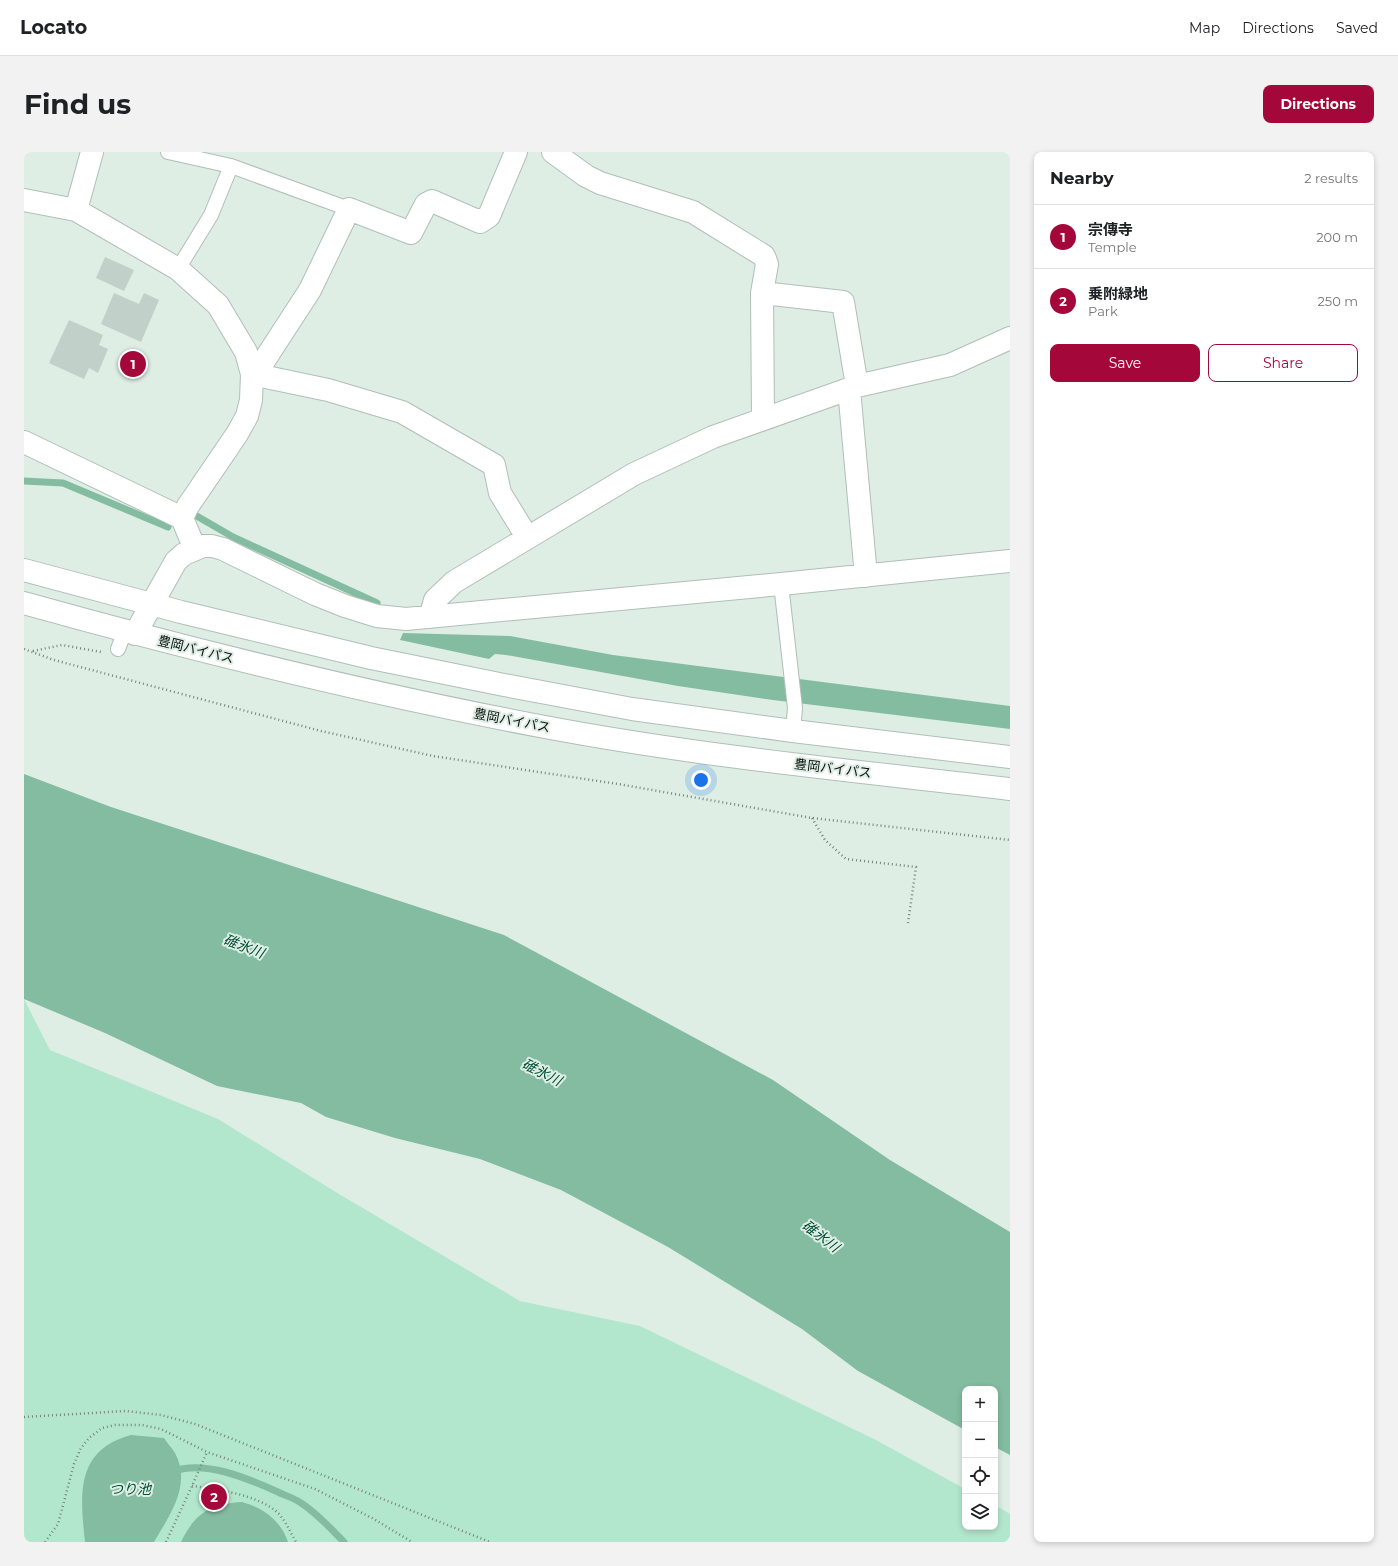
<!DOCTYPE html>
<html lang="en">
<head>
<meta charset="utf-8">
<style>
	:root { --surface:#fff; --page:#f2f2f2; --text:#202124; --muted:#757577; --line:#e0e0e0; --accent:#a40739 }
	body { margin:0; font-family:Montserrat,"Noto Sans JP",sans-serif; background:var(--page); color:var(--text) }
	.controls { position:absolute; right:12px; bottom:12px; display:grid; overflow:hidden; border-radius:8px; box-shadow:0 2px 6px #0003 }
	.controls button { width:36px; height:36px; display:grid; place-items:center; padding:0; border:0; border-bottom:1px solid var(--line); background:var(--surface); color:var(--text); font:20px sans-serif }
	.you { position:absolute; left:677px; top:628px; width:14px; height:14px; margin:-10px; border:3px solid #fff; border-radius:50%; background:#1a73e8; box-shadow:0 0 0 6px #1a73e833 }
	.badge { display:grid; place-items:center; width:26px; height:26px; border-radius:50%; background:var(--accent); color:#fff; font-size:13px; font-weight:700 }
	.pin { position:absolute; translate:-50% -50%; border:2px solid #fff; box-shadow:0 1px 4px #0006 }
	.list { margin:0; padding:0; list-style:none }
	h2 { display:flex; justify-content:space-between; align-items:center; height:52px; margin:0; padding:0 16px; font-size:17px }
	h2 small { font-size:13px; font-weight:400; color:var(--muted) }
	.list li { display:grid; grid-template-columns:26px 1fr auto; gap:12px; align-items:center; box-sizing:border-box; height:64px; padding:0 16px; border-top:1px solid var(--line) }
	.list b { display:block; font-size:15px; white-space:nowrap }
	.list p { margin:0; font-size:13px; white-space:nowrap; color:var(--muted) }
	.list em { font-size:13px; font-style:normal; color:var(--muted) }
	.actions { display:flex; gap:8px; padding:12px 16px }
	.actions a { flex:1; padding:9px 0; border:1px solid var(--accent); border-radius:8px; text-align:center; font-size:14px; color:var(--accent) }
	.actions .main { background:var(--accent); color:#fff }
	.icon { flex:none; width:22px; height:22px; fill:none; stroke:currentColor; stroke-width:2; stroke-linecap:round; stroke-linejoin:round }
	.map { position:relative; flex:none; width:986px; height:1390px; overflow:hidden; border-radius:8px }
	header { display:flex; align-items:center; gap:24px; box-sizing:border-box; height:56px; padding:0 20px; background:var(--surface); border-bottom:1px solid var(--line) }
	header strong { font-size:19px }
	nav { display:flex; gap:22px; margin-inline-start:auto; font-size:14px }
	.intro { display:flex; align-items:center; justify-content:space-between; box-sizing:border-box; height:96px; padding:0 24px }
	h1 { margin:0; font-size:28px }
	.button { padding:10px 18px; border-radius:8px; background:var(--accent); color:#fff; font-size:14px; font-weight:700 }
	main { display:flex; gap:24px; padding:0 24px }
	aside { flex:1; background:var(--surface); border-radius:8px; box-shadow:0 2px 6px #0003 }
	.map>svg:first-child { display:block }
	.green { fill:#b3e7cd }
	.water { fill:#84bca1 }
	.lines { fill:none; stroke-linecap:round; stroke-linejoin:round }
	.stream { stroke:#84bca1; stroke-width:7 }
	.building { fill:#c1d1c9 }
	.lane-casing { stroke:#b0bfb7; stroke-width:16 }
	.street-casing { stroke:#b0bfb7; stroke-width:24 }
	.highway-casing { stroke:#b0bfb7; stroke-width:24 }
	.path { stroke:#78837d; stroke-width:2.5; stroke-dasharray:1 3; stroke-linecap:butt }
	.lane { stroke:#fff; stroke-width:14 }
	.street { stroke:#fff; stroke-width:22 }
	.highway { stroke:#fff; stroke-width:22 }
	.labels { text-anchor:middle; stroke-width:4; stroke-linejoin:round; paint-order:stroke }
	.street-label { font-size:13px; fill:#0b110e; stroke:#deeee5 }
	.water-label { font-size:14px; font-style:italic; fill:#034f36; stroke:#deeee5 }
</style>
</head>
<body>
<header>
<strong>Locato</strong>
<nav><a>Map</a><a>Directions</a><a>Saved</a></nav>
</header>
<div class="intro"><h1>Find us</h1><a class="button">Directions</a></div>
<main>
<div class="map">
<svg width="986" height="1390" viewBox="0 0 986 1390">
	<rect width="100%" height="100%" fill="#deeee5"/>
	<!-- green -->
	<path class="green" d="M 0,847 L 26,898 L 194,967 L 310,1039 L 496,1149 L 616,1174 L 852,1288 L 941,1337 L 941,1375 L 971,1375 L 971,1353 L 986,1362 L 986,1390 L 0,1390 Z"/>
	<!-- water -->
	<path class="water" d="M 379,481 L 486,484 L 589,503 L 986,554 L 986,577 L 749,548 L 654,534 L 482,503 L 471,502 L 465,507 L 376,488 Z
		M 0,622 L 87,655 L 480,783 L 749,928 L 866,1008 L 986,1080 L 986,1303 L 971,1295 L 971,1237 L 941,1237 L 941,1278 L 834,1219 L 778,1177 L 644,1095 L 537,1038 L 456,1007 L 371,986 L 302,965 L 277,951 L 193,934 L 81,881 L 0,847 Z
		M 107,1283 L 140,1286 C 143,1291 148,1296 151,1301 C 168,1332 146,1363 130,1390 L 61,1390 C 56,1343 51,1298 107,1283 Z
		M 218,1350 C 240,1356 257,1369 264,1390 L 157,1390 C 171,1361 186,1352 218,1350 Z"/>
	<g class="lines">
		<!-- stream -->
		<path class="stream" d="M 0,329 L 39,331 L 144,375
			M 171,363 L 209,385 L 353,451
			M 148,1320 C 180,1307 225,1327 254,1340 C 262,1344 270,1346 277,1351 C 293,1361 306,1376 320,1390"/>
	</g>
	<!-- building -->
	<path class="building" d="M 81,105 L 110,118 L 100,139 L 72,126 Z
		M 90,141 L 115,152 L 120,141 L 135,148 L 117,190 L 77,172 Z
		M 45,168 L 79,183 L 75,193 L 84,197 L 74,221 L 65,216 L 60,227 L 25,211 Z"/>
	<g class="lines">
		<!-- lane casing -->
		<g class="lane-casing">
			<path id="lane" d="M 144,0 L 207,14 L 325,57
				M 154,117 L 187,63 L 207,14
				M 757,432 L 771,556 L 769,579
				M 94,497 L 101,479"/>
		</g>
		<!-- street casing -->
		<g class="street-casing">
			<path id="street" d="M 529,0 L 562,24 L 576,31 L 669,60 L 740,104 L 743,112 L 738,141 L 739,267
				M 0,48 L 52,58 L 154,117 L 194,153 L 222,200 L 228,222 L 227,248 L 223,264 L 213,282 L 164,354 L 158,366
				M 52,58 L 68,0
				M 738,141 L 819,150 L 833,234
				M 228,222 L 236,215 L 286,138 L 325,57 L 387,81 L 402,52 L 408,49 L 456,70 L 465,64 L 492,0
				M 228,222 L 304,238 L 378,260 L 470,313 L 476,341 L 503,385
				M 825,237 L 842,424
				M 0,290 L 158,366 L 171,397
				M 406,465 L 411,448 L 430,430 L 610,322 L 689,285 L 833,234 L 926,213 L 986,186
				M 111,482 L 152,409 L 160,402 L 179,394 L 188,394 L 199,397 L 291,442 L 321,454 L 353,464 L 382,467 L 757,432 L 986,409"/>
		</g>
		<!-- highway casing -->
		<g class="highway-casing">
			<path id="highway" d="M 0,418 L 157,460 L 347,506 L 480,533 L 608,557 L 769,579 L 986,605
				M 0,451 C 172,499 345,542 521,575 C 674,604 831,619 986,637"/>
		</g>
		<!-- path -->
		<path class="path" d="M 0,497 L 30,508 L 297,579 L 409,604 L 594,632 L 788,666 L 986,688
			M 9,499 L 38,493 L 77,500
			M 788,666 L 801,688 L 822,707 L 892,715 L 884,771
			M 0,1265 L 102,1259 L 137,1263 L 171,1272 L 466,1390
			M 168,1334 C 193,1337 235,1343 254,1361 C 262,1369 266,1380 272,1390
			M 21,1390 L 34,1372 L 50,1312 L 57,1296 L 65,1286 L 78,1276 L 91,1273 L 118,1273 L 137,1277 L 183,1300 L 291,1337 L 348,1366 L 388,1390
			M 142,1390 L 168,1334 L 183,1300"/>
		<!-- lane -->
		<use href="#lane" class="lane"/>
		<!-- street -->
		<use href="#street" class="street"/>
		<!-- highway -->
		<use href="#highway" class="highway"/>
	</g>
	<g class="labels">
		<!-- street labels -->
		<g class="street-label">
			<text transform="translate(172 497) rotate(14)" y="5">豊岡バイパス</text>
			<text transform="translate(488 568) rotate(11)" y="5">豊岡バイパス</text>
			<text transform="translate(809 616) rotate(7)" y="5">豊岡バイパス</text>
		</g>
		<!-- water labels -->
		<g class="water-label">
			<text transform="translate(220 794) rotate(21)" y="5">碓氷川</text>
			<text transform="translate(518 920) rotate(27)" y="5">碓氷川</text>
			<text transform="translate(797 1084) rotate(37)" y="5">碓氷川</text>
			<text x="106" y="1342">つり池</text>
		</g>
	</g>
</svg>
<div class="controls">
<button>+</button>
<button>−</button>
<button><svg class="icon" aria-label="locate" viewBox="0 0 24 24"><circle cx="12" cy="12" r="6"/><path d="M12 2v4M12 18v4M2 12h4M18 12h4"/></svg></button>
<button><svg class="icon" aria-label="layers" viewBox="0 0 24 24"><path d="M12 4l9 5-9 5-9-5zM3 14l9 5 9-5"/></svg></button>
</div>
<div class="you"></div>
<div class="pin badge" style="left:109px;top:212px">1</div>
<div class="pin badge" style="left:190px;top:1345px">2</div>
</div>
<aside>
<h2>Nearby<small>2 results</small></h2>
<ul class="list">
<li><span class="badge">1</span><div><b>宗傳寺</b><p>Temple</p></div><em>200 m</em></li>
<li><span class="badge">2</span><div><b>乗附緑地</b><p>Park</p></div><em>250 m</em></li>
</ul>
<div class="actions"><a class="main">Save</a><a>Share</a></div>
</aside>
</main>
</body>
</html>
